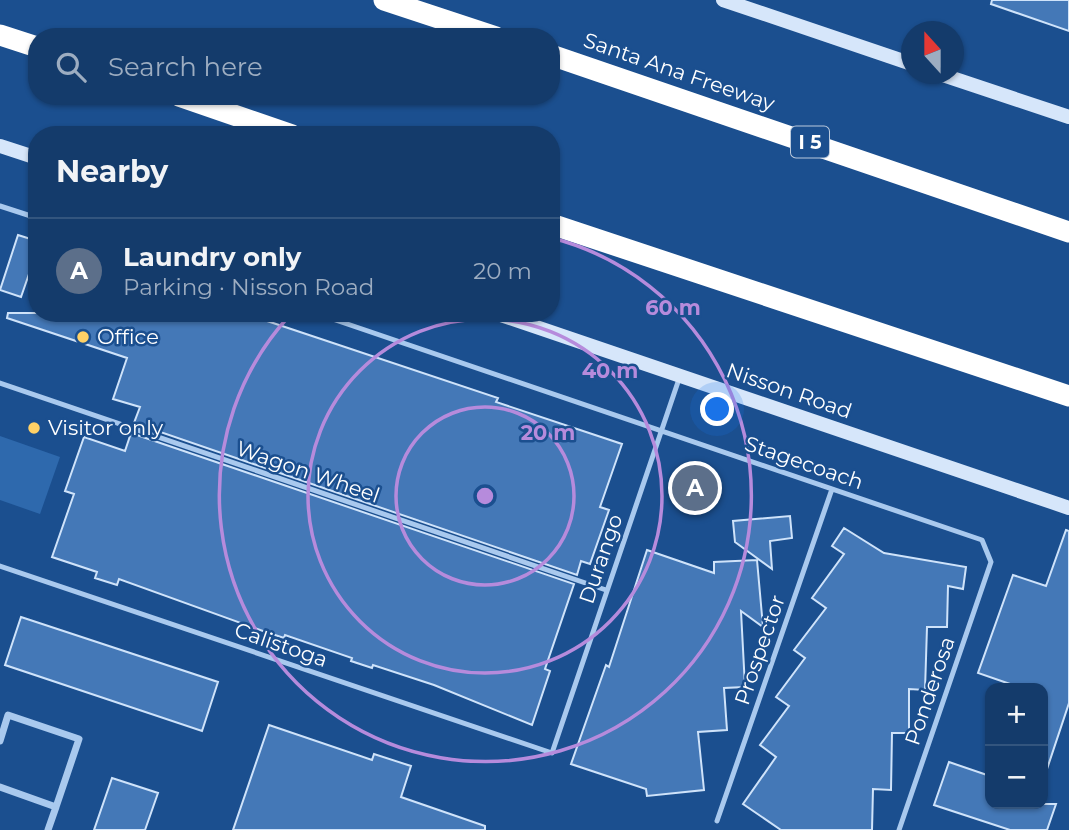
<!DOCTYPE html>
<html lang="en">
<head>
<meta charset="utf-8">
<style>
	:root { --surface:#143b6b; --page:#214673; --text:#f1f3f6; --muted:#9dadc1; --line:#33557e; --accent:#bca0f2 }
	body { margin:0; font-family:Montserrat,sans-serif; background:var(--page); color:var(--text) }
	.controls { position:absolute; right:21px; bottom:21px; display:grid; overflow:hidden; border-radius:14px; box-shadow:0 2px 5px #0004 }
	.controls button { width:63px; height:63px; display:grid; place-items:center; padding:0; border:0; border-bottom:2px solid var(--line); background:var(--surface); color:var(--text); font:35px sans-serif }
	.compass { position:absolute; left:901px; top:21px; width:63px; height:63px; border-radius:50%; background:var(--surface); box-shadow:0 2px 5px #0004; rotate:339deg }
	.you { position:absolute; left:718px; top:410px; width:24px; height:24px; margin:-18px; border:5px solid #fff; border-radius:50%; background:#1a73e8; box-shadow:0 0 0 10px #1a73e833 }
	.badge { display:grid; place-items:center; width:46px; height:46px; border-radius:50%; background:var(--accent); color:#fff; font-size:23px; font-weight:700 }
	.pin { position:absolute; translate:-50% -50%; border:4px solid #fff; box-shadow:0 2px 7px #0006 }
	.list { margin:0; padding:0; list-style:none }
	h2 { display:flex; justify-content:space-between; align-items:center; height:91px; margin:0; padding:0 28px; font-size:30px }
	h2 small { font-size:23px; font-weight:400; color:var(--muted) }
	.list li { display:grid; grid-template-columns:46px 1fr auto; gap:21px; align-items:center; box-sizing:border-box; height:105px; padding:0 28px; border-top:2px solid var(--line) }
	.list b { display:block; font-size:26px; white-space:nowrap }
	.list p { margin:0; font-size:23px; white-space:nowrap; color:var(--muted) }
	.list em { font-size:23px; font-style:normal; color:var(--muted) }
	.icon { flex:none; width:38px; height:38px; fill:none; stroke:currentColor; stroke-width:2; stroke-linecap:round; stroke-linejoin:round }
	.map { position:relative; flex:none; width:1069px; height:830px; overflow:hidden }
	.search { position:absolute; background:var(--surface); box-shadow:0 2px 5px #0004; left:28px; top:28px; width:532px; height:77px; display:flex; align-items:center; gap:18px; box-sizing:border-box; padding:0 24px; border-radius:28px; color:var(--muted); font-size:26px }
	.panel { position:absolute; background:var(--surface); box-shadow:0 2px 5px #0004; left:28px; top:126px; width:532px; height:196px; border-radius:28px }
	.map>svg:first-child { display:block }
	.green { fill:#2e69ad }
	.building { fill:#4478b7; stroke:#cfe3fa; stroke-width:2 }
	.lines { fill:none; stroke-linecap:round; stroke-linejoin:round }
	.lane { stroke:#a9c9ee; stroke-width:5 }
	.street { stroke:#a9c9ee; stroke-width:7 }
	.secondary { stroke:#d6e6fa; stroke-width:14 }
	.highway { stroke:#fff; stroke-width:21 }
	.ring { fill:none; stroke:#b68bdc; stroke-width:3.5 }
	.poi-dot { fill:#ffd166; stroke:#1b4f8f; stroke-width:2.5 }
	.labels { text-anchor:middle; stroke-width:5; stroke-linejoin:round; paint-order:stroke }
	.shield { fill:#1b4f8f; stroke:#bbcadd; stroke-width:2 }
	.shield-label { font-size:19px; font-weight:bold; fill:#fff }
	.street-label { font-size:21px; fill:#fff; stroke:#1b4f8f }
	.poi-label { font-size:21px; fill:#fff; stroke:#1b4f8f; text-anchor:start }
	.centre { fill:#b68bdc; stroke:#1b4f8f; stroke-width:3.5 }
	.ring-label { font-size:21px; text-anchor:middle; font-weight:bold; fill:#b68bdc; stroke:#1b4f8f; stroke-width:5; stroke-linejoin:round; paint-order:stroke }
</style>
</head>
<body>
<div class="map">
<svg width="1069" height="830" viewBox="0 0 1069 830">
	<rect width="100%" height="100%" fill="#1b4f8f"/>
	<!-- green -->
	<path class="green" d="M 0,436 L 60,457 L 40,514 L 0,500 Z"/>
	<!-- building -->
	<path class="building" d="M 992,0 L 1069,0 L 1069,31 L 991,4 Z
		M 18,235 L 37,241 L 37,251 L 21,297 L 0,290 Z
		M 8,313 L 243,313 L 498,398 L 496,402 L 622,444 L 600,507 L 609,510 L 590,564 L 581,561 L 577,575 L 134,423 L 140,407 L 113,399 L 127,358 L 7,318 Z
		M 131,433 L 574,584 L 545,669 L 550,671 L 532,725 L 434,685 L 373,665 L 372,668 L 351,661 L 352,658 L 285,635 L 284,638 L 263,631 L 119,579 L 117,585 L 95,578 L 97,572 L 52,557 L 74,494 L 65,491 L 84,437 L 125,451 Z
		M 790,516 L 792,538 L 770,541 L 772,569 L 735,542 L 733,521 Z
		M 844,528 L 884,553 L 966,567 L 963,589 L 948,586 L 947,627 L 927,627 L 925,690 L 909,689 L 909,733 L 892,733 L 891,790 L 873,789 L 872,830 L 781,830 L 743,804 L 776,757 L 760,745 L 789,706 L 776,697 L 805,658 L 794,650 L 826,608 L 812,598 L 844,554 L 832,546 Z
		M 1066,530 L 1069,531 L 1069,703 L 1047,769 L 1043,768 L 1043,688 L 1009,688 L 1010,684 L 978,673 L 1013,575 L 1046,586 Z
		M 647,550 L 714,573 L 714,562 L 757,560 L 763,627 L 741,611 L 745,687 L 724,688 L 727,730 L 698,732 L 704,790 L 647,796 L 646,789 L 571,764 L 606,665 L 609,667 Z
		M 21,617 L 218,682 L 202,731 L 5,665 Z
		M 269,725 L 372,760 L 374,754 L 411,766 L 401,797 L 485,826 L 485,830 L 233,830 Z
		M 949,762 L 990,776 L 990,804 L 1056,804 L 1047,830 L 1010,830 L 934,805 Z
		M 112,778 L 158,793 L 145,830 L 94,830 Z"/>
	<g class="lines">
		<!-- lane -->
		<path class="lane" d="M 0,206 L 37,218
			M 315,313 L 982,540 L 991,562 L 899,830
			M 0,383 L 606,590
			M 0,566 L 552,753 L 679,379
			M 717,821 L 832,489"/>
		<!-- street -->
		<path class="street" d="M 0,741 L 8,715 L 79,739 L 56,807 L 0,787
			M 48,830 L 56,807"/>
		<!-- secondary -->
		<path class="secondary" d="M 723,0 L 912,64
			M 940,74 L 1069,117
			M 0,146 L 37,158
			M 495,313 L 1069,508"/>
		<!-- highway -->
		<path class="highway" d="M 384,0 L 496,37
			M 0,35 L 37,47
			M 551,55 L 1069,232
			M 179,96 L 292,135
			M 551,224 L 1069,396"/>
	</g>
	<!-- distance rings -->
	<g class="ring">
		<circle cx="485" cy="496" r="89"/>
		<circle cx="485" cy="496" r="177"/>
		<path d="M552 238A266 266 0 1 1 290 315"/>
	</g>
	<!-- markers -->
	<g class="poi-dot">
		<circle cx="83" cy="337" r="7"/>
		<circle cx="34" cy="428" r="7"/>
	</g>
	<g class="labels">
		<!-- shield labels -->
		<rect class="shield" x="791" y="126.5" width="38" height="31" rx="5"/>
		<g class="shield-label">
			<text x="810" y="149">I 5</text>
		</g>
		<!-- street labels -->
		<g class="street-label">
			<text transform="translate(679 72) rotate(19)" y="7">Santa Ana Freeway</text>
			<text transform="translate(789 391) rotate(19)" y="7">Nisson Road</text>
			<text transform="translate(804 463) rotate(19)" y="7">Stagecoach</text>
			<text transform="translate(308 472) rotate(19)" y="7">Wagon Wheel</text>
			<text transform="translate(601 559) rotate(-71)" y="7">Durango</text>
			<text transform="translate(281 645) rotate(19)" y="7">Calistoga</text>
			<text transform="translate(760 650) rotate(-71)" y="7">Prospector</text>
			<text transform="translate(930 691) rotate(-71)" y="7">Ponderosa</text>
		</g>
		<!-- poi labels -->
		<g class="poi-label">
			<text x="97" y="344">Office</text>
			<text x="48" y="435">Visitor only</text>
		</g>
	</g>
	<circle cx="485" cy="496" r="10" class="centre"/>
	<g class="ring-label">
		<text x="673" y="315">60 m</text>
		<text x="610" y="378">40 m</text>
		<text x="548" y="440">20 m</text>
	</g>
</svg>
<div class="controls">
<button>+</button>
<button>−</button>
</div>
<svg class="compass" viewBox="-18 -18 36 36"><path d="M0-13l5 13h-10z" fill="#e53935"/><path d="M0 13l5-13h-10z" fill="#9dadc1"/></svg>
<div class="you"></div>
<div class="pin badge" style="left:695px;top:488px;background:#5c6f8a">A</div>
<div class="search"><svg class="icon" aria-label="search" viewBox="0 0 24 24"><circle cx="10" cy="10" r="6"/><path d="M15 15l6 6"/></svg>Search here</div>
<section class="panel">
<h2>Nearby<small></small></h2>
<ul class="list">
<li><span class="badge" style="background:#5c6f8a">A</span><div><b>Laundry only</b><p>Parking · Nisson Road</p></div><em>20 m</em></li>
</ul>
</section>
</div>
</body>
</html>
